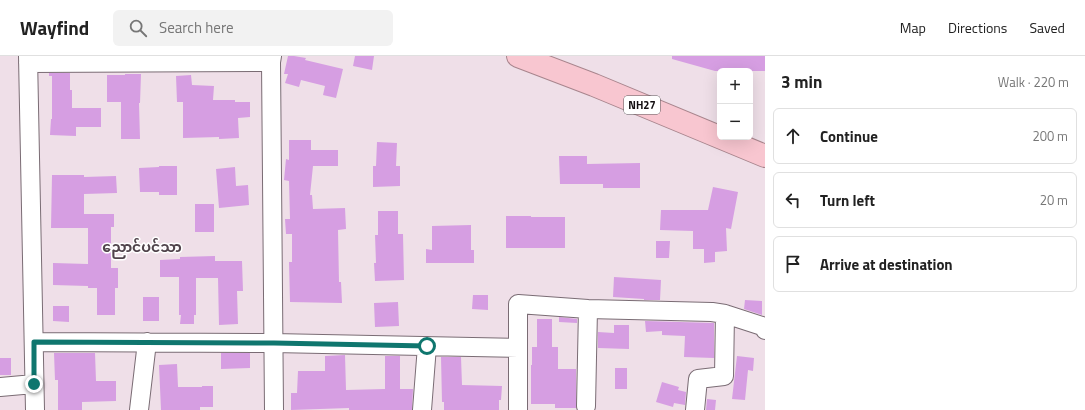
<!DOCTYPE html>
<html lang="en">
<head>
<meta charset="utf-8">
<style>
	:root { --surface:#fff; --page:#f2f2f2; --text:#222; --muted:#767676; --line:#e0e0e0 }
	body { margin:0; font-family:"Titillium Web","Noto Sans Myanmar",sans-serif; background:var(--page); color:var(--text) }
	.controls { position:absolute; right:12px; top:12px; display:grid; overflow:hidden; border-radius:6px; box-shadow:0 4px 16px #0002 }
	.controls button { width:36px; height:36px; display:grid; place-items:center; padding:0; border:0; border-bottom:1px solid var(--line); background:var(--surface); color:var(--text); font:20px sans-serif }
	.stop { position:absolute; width:12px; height:12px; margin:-9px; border:3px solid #0f766e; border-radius:50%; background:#fff }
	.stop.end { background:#0f766e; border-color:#fff; box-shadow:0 1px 4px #0008 }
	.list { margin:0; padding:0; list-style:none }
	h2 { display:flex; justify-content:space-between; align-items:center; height:52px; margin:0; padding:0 16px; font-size:17px }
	h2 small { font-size:13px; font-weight:400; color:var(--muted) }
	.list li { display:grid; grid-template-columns:26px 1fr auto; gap:12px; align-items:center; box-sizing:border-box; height:56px; margin:0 8px 8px; padding:0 8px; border:1px solid var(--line); border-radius:6px }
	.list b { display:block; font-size:15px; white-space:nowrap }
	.list em { font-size:13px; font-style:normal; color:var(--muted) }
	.icon { flex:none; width:22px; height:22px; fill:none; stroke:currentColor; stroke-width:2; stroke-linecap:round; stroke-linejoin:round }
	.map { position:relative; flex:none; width:765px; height:354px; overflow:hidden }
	header { display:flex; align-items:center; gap:24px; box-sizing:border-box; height:56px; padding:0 20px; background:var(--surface); border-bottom:1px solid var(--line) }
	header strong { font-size:19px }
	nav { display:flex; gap:22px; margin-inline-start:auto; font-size:14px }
	.search { width:280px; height:36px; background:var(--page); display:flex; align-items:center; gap:10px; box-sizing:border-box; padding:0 14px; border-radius:6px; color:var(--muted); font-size:15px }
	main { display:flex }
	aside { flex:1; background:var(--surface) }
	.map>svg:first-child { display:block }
	.building { fill:#d69ee2 }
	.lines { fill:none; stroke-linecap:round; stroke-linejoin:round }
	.minor-casing { stroke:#7a6c74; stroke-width:20 }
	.highway-casing { stroke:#a8858d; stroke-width:24 }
	.minor { stroke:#fff; stroke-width:18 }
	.highway { stroke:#f8c6d0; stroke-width:22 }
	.route { stroke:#0f766e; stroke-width:5 }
	.labels { text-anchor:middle; stroke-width:3; stroke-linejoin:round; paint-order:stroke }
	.shield { fill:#fff; stroke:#595658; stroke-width:1 }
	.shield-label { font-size:11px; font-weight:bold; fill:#120d10 }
	.quarter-label { font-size:14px; font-weight:bold; fill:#51444c; stroke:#fff }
</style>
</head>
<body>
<header>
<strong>Wayfind</strong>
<div class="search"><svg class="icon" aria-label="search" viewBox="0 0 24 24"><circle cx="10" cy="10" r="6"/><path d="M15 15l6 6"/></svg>Search here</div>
<nav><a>Map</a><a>Directions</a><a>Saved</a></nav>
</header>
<main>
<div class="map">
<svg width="765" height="354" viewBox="0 0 765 354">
	<rect width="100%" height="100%" fill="#efdfe8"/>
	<!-- building -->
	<path class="building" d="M 288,0 L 294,0 L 306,2 L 305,4 L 343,13 L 336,42 L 323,39 L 325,30 L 301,24 L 299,31 L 285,27 L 288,18 L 284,18 Z
		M 355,0 L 374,0 L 372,14 L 353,10 Z
		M 672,0 L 765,0 L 765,15 L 715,15 L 672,3 Z
		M 49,17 L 70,17 L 70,34 L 72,34 L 72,52 L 101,52 L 101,71 L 76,71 L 76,80 L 50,79 L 51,63 L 52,63 L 52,20 L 49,20 Z
		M 125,18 L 141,18 L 140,47 L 139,47 L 140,83 L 121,83 L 121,46 L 107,46 L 107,19 L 125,19 Z
		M 191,19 L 192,29 L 214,30 L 213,44 L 235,44 L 235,46 L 250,46 L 250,61 L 238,62 L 239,82 L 219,83 L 219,81 L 183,82 L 183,46 L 177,46 L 176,20 Z
		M 289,84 L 311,84 L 311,94 L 338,94 L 338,110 L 313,110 L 310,139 L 312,139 L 313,153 L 345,152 L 346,173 L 338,174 L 339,226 L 341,226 L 342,247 L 290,246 L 289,206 L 292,206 L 292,178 L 286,178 L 285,163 L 290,163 L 289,125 L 284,124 L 286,103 L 289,104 Z
		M 377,86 L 397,87 L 396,110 L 400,110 L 400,130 L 373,131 L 373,110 L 376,110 Z
		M 559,100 L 587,100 L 587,108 L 640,107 L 640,132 L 603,132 L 603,128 L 560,128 Z
		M 159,110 L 177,110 L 177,139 L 159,139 L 159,136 L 140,136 L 139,112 L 159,111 Z
		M 235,111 L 236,130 L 248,129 L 249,149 L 219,152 L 216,113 Z
		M 52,119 L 84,119 L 84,121 L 116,120 L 117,137 L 84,138 L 84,158 L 114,158 L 114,171 L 111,171 L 111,212 L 118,212 L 118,232 L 115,232 L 115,259 L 97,259 L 97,232 L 88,232 L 88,230 L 53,229 L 53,207 L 88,208 L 88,172 L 51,172 Z
		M 713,131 L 738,136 L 731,173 L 726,172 L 727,195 L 715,196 L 715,206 L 704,207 L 704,193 L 693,193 L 693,175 L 660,174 L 661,154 L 708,154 Z
		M 195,148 L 214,148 L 214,176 L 195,176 Z
		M 378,155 L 398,155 L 398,178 L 403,178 L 404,224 L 375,225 L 374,207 L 376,207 L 375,179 L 378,179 Z
		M 506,160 L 531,160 L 531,161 L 565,161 L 565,192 L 506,192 Z
		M 471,169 L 471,194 L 474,194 L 474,207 L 426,207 L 426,193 L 432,194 L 432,170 Z
		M 656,185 L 670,185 L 669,202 L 656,202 Z
		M 215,200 L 215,205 L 242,205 L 243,235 L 237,235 L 238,268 L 219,269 L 218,222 L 196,222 L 196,259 L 194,259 L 194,268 L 180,268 L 181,259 L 179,259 L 179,221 L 160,221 L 160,204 L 180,203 L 180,201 Z
		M 614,221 L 661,224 L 660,244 L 644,244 L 644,243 L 613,241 Z
		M 473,239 L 488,239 L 488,254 L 472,253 Z
		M 143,241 L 159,241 L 159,265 L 143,265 Z
		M 745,244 L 762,245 L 762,259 L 744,253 Z
		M 398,246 L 399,270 L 375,271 L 374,247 Z
		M 53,250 L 69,250 L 69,266 L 53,265 Z
		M 559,261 L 577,263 L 577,267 L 559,266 Z
		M 537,263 L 552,263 L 552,291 L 558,291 L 558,313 L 576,313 L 576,352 L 555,352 L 555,348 L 531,348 L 531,309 L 532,309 L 532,291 L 537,291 Z
		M 645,265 L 714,267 L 714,302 L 684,301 L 685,280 L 662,279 L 662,275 L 646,276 Z
		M 614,269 L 629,269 L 629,293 L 598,292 L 598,276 L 614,277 Z
		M 54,297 L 95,297 L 96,325 L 116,325 L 116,345 L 82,346 L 82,354 L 58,354 L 58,324 L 55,324 Z
		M 221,297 L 250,297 L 250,312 L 221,313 Z
		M 345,299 L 346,334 L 385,333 L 385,300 L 400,300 L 400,333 L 413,333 L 412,354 L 349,354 L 349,352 L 291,354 L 291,337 L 297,337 L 298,315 L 325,315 L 325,300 Z
		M 737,300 L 754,302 L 753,315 L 748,314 L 745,344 L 732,343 Z
		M 441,301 L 461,301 L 462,329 L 502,330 L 501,344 L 499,344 L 499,354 L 444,354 L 444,346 L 442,346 Z
		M 0,302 L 11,302 L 11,319 L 0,319 Z
		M 177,308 L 178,331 L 202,331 L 202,330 L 213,330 L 213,351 L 200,351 L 200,354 L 161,354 L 159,309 Z
		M 615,312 L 627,312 L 627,333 L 615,333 Z
		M 662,326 L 679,331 L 678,334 L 686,336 L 685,349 L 674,347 L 673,351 L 656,346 Z
		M 707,343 L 716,344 L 715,354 L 706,354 Z"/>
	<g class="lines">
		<!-- minor casing -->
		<g class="minor-casing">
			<path id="minor" d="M 28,0 L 35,354
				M 272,0 L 271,6 L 274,354
				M 28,7 L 271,6
				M 725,258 L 765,271 L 765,274
				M 34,286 L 273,287 L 518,292
				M 0,331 L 34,328
				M 586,350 L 588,253
				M 139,354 L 147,286
				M 422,354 L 427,290
				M 518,354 L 518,248 L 588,253 L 712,256 L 725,258 L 724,320 L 698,323 L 695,354"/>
		</g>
		<!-- highway casing -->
		<g class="highway-casing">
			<path id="highway" d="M 518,0 L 594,29 L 765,100"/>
		</g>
		<!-- minor -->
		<use href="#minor" class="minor"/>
		<!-- highway -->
		<use href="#highway" class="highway"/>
	</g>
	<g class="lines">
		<!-- route -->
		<path class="route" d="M 34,328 L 34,286 L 274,287 L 427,290"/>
	</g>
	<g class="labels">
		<!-- shield labels -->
		<rect class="shield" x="624" y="40" width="36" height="18" rx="3"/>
		<g class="shield-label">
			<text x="642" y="53">NH27</text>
		</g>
		<!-- quarter labels -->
		<g class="quarter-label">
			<text x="142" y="196">ညောင်ပင်သာ</text>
		</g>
	</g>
</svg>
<div class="controls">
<button>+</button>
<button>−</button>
</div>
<div class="stop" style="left:427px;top:290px"></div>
<div class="stop end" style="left:34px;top:328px"></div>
</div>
<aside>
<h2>3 min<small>Walk · 220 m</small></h2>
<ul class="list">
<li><svg class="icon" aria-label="ahead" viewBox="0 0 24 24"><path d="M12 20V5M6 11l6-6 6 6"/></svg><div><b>Continue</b></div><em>200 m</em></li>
<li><svg class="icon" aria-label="left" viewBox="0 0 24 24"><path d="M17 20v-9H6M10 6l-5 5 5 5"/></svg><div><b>Turn left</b></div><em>20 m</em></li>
<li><svg class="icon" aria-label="arrive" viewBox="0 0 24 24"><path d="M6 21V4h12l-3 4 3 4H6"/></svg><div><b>Arrive at destination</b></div></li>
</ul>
</aside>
</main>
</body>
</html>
